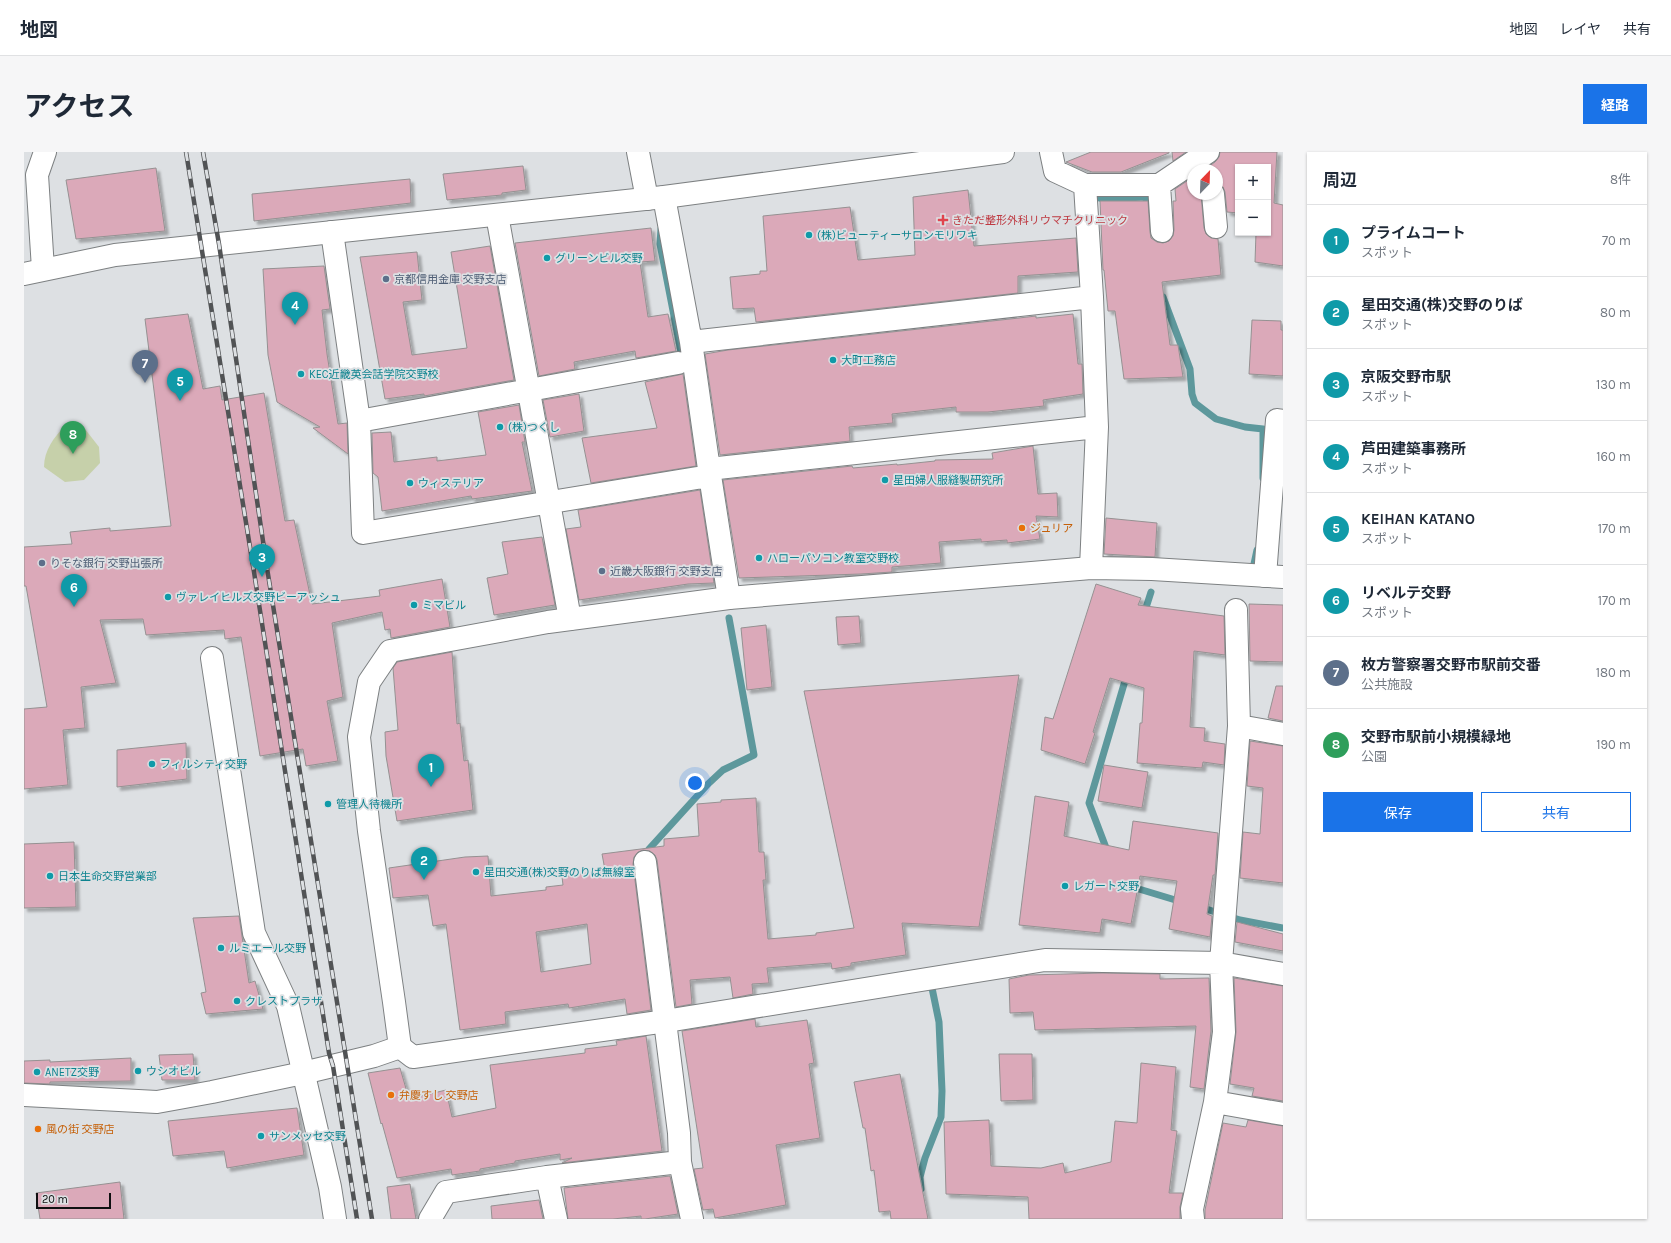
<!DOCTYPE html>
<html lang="ja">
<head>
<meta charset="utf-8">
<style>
	:root { --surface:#fff; --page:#f6f6f7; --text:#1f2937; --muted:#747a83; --line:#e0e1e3; --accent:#1a73e8 }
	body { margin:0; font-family:Karla,"Noto Sans JP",sans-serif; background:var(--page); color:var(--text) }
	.controls { position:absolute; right:12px; top:12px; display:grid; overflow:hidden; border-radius:0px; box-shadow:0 1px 3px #0004 }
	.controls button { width:36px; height:36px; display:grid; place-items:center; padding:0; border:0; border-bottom:1px solid var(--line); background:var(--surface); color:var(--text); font:20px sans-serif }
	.compass { position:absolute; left:1163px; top:12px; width:36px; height:36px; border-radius:50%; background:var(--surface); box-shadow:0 1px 3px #0004; rotate:23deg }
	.scale { position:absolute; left:12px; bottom:10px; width:75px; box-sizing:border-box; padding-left:4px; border:2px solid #0f1011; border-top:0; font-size:11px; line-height:14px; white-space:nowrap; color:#0f1011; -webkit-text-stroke:3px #dde0e3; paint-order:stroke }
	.you { position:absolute; left:671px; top:631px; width:14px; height:14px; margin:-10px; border:3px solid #fff; border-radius:50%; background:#1a73e8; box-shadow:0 0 0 6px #1a73e833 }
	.badge { display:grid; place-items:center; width:26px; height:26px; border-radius:50%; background:var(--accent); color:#fff; font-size:13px; font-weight:700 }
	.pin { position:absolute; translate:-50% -33px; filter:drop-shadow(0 1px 2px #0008) }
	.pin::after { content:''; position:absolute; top:21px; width:14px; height:12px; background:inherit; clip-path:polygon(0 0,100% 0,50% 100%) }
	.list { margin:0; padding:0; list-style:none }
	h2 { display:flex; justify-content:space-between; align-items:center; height:52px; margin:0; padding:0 16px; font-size:17px }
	h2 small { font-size:13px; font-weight:400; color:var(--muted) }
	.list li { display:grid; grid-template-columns:26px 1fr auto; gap:12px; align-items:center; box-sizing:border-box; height:72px; padding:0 16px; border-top:1px solid var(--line) }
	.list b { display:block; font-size:15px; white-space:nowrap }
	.list p { margin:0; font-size:13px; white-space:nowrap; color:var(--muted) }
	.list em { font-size:13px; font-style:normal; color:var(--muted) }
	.actions { display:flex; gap:8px; padding:12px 16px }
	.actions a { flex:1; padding:9px 0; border:1px solid var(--accent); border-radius:0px; text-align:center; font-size:14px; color:var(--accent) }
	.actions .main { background:var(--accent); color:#fff }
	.map { position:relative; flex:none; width:1259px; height:1067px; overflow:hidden; border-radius:0px }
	header { display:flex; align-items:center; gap:24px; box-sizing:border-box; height:56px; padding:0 20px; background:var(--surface); border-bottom:1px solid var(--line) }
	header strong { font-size:19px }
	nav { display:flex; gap:22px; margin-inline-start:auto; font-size:14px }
	.intro { display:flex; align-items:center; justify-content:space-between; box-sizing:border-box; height:96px; padding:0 24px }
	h1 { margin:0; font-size:28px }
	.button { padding:10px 18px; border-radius:0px; background:var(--accent); color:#fff; font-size:14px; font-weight:700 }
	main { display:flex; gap:24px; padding:0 24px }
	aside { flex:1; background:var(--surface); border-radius:0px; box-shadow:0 1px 3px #0004 }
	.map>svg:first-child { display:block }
	.green { fill:#c6d0aa }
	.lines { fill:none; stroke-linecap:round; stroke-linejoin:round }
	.stream { stroke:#5d989c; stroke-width:7 }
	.building { fill:#dba9b9; stroke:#959192; fill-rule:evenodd; filter:url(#shadow) }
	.street-casing { stroke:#7d8082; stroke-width:24 }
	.secondary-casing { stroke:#7d8082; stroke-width:24 }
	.street { stroke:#fff; stroke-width:22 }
	.secondary { stroke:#fff; stroke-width:22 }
	.rail-casing { stroke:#515355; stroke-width:4.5 }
	.rail { stroke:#dde0e3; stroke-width:3; stroke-dasharray:9; stroke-linecap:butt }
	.health-dot { fill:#e0444e; stroke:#dde0e3; stroke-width:1.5 }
	.culture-dot { fill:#0f9aa8; stroke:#dde0e3; stroke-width:1.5 }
	.service-dot { fill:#5c6f8a; stroke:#dde0e3; stroke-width:1.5 }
	.food-dot { fill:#e8710a; stroke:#dde0e3; stroke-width:1.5 }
	.labels { text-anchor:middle; stroke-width:3.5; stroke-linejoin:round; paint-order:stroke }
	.health-label { font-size:11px; fill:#be3a42; stroke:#dde0e3; text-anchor:start }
	.culture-label { font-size:11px; fill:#0d838f; stroke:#dde0e3; text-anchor:start }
	.service-label { font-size:11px; fill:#4e5e75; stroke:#dde0e3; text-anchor:start }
	.food-label { font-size:11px; fill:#c56008; stroke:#dde0e3; text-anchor:start }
</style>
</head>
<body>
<header>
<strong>地図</strong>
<nav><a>地図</a><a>レイヤ</a><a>共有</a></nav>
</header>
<div class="intro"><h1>アクセス</h1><a class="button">経路</a></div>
<main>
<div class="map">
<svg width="1259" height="1067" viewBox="0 0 1259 1067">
	<defs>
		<filter id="shadow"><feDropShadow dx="3.5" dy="3.5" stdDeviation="1" flood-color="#0004"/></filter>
	</defs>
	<rect width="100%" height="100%" fill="#dde0e3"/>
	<!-- green -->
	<path class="green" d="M 42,273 L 61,277 L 75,295 L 76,311 L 60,328 L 41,330 L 20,315 C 20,298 30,285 42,273 Z"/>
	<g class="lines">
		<!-- stream -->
		<path class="stream" d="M 1068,44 L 1080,47 L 1122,45 L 1123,58
			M 637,77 L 636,92 L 659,210
			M 1139,145 L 1166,217 L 1168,242 L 1171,251 L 1192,267 L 1221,275 L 1239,277 L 1239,326
			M 1230,412 L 1233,398
			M 1120,462 L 1127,440
			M 1084,701 L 1065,651 L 1103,522
			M 626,704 L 625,697 L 684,632 L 699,618 L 730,603 L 705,466
			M 1105,734 L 1158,750
			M 1176,755 L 1216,768 L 1259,776
			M 897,1037 L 896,1025 L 901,1006 L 917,965 L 918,939 L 915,870 L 908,836"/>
	</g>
	<!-- building -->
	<path class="building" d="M 1067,0 L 1145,0 L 1145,1 L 1097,20 L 1068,20 L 1042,10 Z
		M 1148,0 L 1162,0 L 1149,9 Z
		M 1196,0 L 1253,0 L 1250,51 L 1259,53 L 1259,114 L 1231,110 L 1232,81 L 1244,81 L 1244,15 L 1214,15 L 1214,61 L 1203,60 L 1201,40 L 1199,35 L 1193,30 L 1193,18 L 1180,18 L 1191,10 L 1195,5 Z
		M 499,14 L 502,38 L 478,41 L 478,43 L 423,48 L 419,22 Z
		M 132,16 L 141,79 L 52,87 L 42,28 Z
		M 1169,25 L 1169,42 L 1177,42 L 1180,76 L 1182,82 L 1187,86 L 1194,87 L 1197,123 L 1138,130 L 1146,193 L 1154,193 L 1159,225 L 1100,227 L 1091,159 L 1084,159 L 1080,118 L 1079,118 L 1076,49 L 1124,49 L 1126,80 L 1127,86 L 1133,90 L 1139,91 L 1145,89 L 1149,84 L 1150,78 L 1149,49 L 1152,49 L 1151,37 Z
		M 386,27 L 387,51 L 230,69 L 228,42 Z
		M 944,38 L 950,94 L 1052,86 L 1054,120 L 994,124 L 994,141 L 732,170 L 730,156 L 709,157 L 706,125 L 736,122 L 736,119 L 743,119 L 739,64 L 826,55 L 834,108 L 891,103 L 889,45 Z
		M 627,76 L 631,109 L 616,110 L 624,165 L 644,162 L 652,199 L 612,206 L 611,199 L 550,210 L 551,217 L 515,224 L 491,91 Z
		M 466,94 L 490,228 L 400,244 L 400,242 L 361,247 L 336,105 L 393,100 L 398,148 L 379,150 L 388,203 L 443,196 L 427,100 Z
		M 300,114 L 306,157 L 298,158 L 303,202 L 314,272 L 323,271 L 324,302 L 289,276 L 296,275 L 253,250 L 244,203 L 239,117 Z
		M 164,162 L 179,237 L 196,234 L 198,248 L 240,241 L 261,369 L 270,368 L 288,452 L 356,444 L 355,438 L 418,427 L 426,475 L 367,486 L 366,477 L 361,478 L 358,460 L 308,471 L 319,545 L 303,549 L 314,609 L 282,614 L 279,597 L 236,604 L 217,485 L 201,487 L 200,478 L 122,483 L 119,467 L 76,468 L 92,531 L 57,535 L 61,576 L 39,578 L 44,633 L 0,637 L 0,557 L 23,555 L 2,434 L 0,434 L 0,395 L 48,392 L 46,380 L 86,376 L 86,379 L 147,374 L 121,167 Z
		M 1049,162 L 1054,212 L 1058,212 L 1059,242 L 1019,248 L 1020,254 L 964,260 L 932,260 L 932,255 L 868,262 L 869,271 L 825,275 L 826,289 L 696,303 L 681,202 L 704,198 L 995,166 L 1012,164 L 1012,166 Z
		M 1228,168 L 1257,169 L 1257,178 L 1259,178 L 1259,224 L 1225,222 Z
		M 659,222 L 672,314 L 567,331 L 558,286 L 633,276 L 621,230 Z
		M 555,242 L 560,279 L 526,285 L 519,248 Z
		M 495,253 L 501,290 L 498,290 L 508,339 L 448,347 L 447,344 L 358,359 L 354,325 L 349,321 L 348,281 L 367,280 L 370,310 L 413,305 L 413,309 L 462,303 L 454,260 Z
		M 1009,294 L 1014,342 L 1033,341 L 1034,365 L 1012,364 L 1016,387 L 983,391 L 983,388 L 957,390 L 957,387 L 915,390 L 917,411 L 868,415 L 868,420 L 837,422 L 715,426 L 699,328 L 828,314 L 829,316 L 873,312 L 873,313 L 911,309 L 911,308 L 969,307 L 968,301 Z
		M 676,338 L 690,431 L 664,432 L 555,448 L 542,377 L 557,375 L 554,358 Z
		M 1082,366 L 1133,371 L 1131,405 L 1080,402 Z
		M 518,385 L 531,453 L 470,463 L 463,426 L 484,422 L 478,390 Z
		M 1072,432 L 1117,446 L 1114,453 L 1200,464 L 1201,503 L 1170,499 L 1166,575 L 1181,576 L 1180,589 L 1201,592 L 1200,613 L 1179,610 L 1178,616 L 1113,611 L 1116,571 L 1118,571 L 1120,536 L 1086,526 L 1069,580 L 1071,581 L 1061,612 L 1017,598 L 1021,565 L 1029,567 Z
		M 1225,452 L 1259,453 L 1259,510 L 1226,509 Z
		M 835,464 L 837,491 L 814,493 L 812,465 Z
		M 742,473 L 748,535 L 723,538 L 717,476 Z
		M 428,500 L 433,572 L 436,571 L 440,609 L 444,608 L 449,658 L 373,669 L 362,604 L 361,580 L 374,578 L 369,516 L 373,510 Z
		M 995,523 L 955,775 L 878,771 L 882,803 L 827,811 L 827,814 L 808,817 L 807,811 L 743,816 L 745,831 L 728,832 L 729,842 L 709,846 L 706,825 L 666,828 L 668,852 L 652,855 L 633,708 L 631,703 L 626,699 L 619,698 L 614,700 L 610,705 L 609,712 L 627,858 L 603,862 L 601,847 L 545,856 L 544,852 L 481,860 L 482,872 L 436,878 L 422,772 L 409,774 L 404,743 L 369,746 L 365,716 L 441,705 L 464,704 L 467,744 L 522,738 L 522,735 L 539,733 L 538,725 L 581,718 L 578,702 L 640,694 L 640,687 L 675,684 L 673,652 L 697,650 L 697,648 L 732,646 L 735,700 L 740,700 L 742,728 L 739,728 L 744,787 L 792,783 L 792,781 L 830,776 L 780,539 ZM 563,772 L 567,812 L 517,820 L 512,780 Z
		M 1252,534 L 1259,534 L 1259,569 L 1244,566 Z
		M 1226,589 L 1259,594 L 1259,731 L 1216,726 L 1219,680 L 1236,682 L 1239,636 L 1223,634 Z
		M 162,591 L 163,627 L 93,635 L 93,598 Z
		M 1080,613 L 1124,620 L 1118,656 L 1074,649 Z
		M 1011,644 L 1045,650 L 1040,684 L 1105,698 L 1109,669 L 1194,681 L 1191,723 L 1189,723 L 1183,762 L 1188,764 L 1186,785 L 1145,777 L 1153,729 L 1116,724 L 1107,772 L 1078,767 L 1076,781 L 995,773 Z
		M 50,690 L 52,755 L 0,756 L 0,692 Z
		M 215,764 L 225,831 L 231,829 L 239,857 L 182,862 L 177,841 L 182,840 L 169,766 Z
		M 1213,770 L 1259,782 L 1259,799 L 1211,790 Z
		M 1078,821 L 1136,822 L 1136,827 L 1185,826 L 1187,879 L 1180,937 L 1166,935 L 1172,874 L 1011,878 L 1009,860 L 986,861 L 985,827 L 1005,823 Z
		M 1210,826 L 1259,834 L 1259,949 L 1228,944 L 1230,936 L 1206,932 L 1212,880 Z
		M 731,867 L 732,875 L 783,868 L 790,911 L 785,912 L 796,986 L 752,993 L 762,1053 L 691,1066 L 689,1057 L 679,1058 L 670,1017 L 679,1016 L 658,879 Z
		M 622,884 L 638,999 L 538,1011 L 548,1006 L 536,1008 L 536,1002 L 491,1009 L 491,1011 L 456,1017 L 456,1019 L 428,1023 L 427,1017 L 373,1026 L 358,971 L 357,972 L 344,921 L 376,916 L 385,947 L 422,938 L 428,965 L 472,956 L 466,913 L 561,901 L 561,897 L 593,893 L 592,889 Z
		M 169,902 L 171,928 L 138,928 L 135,903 Z
		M 975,902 L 1008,902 L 1009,948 L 977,949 Z
		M 107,906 L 107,929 L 26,930 L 26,932 L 0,931 L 0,909 L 26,908 L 26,910 Z
		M 1117,911 L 1152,915 L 1147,978 L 1153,979 L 1145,1041 L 1159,1041 L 1156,1055 L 1156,1067 L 1005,1067 L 1004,1045 L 922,1042 L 920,970 L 965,968 L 967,1014 L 1017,1016 L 1039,1011 L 1041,1021 L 1087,1010 L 1091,969 L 1113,971 Z
		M 876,922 L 904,1067 L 867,1067 L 866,1059 L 855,1060 L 850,1018 L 847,1019 L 841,976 L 839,976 L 830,930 Z
		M 273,956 L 280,1003 L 203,1016 L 200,999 L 149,1004 L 144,969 Z
		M 1224,968 L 1259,974 L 1259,1067 L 1181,1067 L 1181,1058 L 1199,971 L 1222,975 Z
		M 646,1024 L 654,1062 L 621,1067 L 617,1067 L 617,1064 L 589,1067 L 544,1067 L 540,1036 Z
		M 96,1030 L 100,1067 L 16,1067 L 12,1041 Z
		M 386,1032 L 392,1067 L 367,1067 L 363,1035 Z
		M 515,1048 L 519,1067 L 468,1067 L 467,1054 Z"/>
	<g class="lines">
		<!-- street casing -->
		<g class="street-casing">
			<path id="street" d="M 614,0 L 623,47
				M 1027,0 L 1031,19 L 1061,33 L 1068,145 L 1073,275 L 1067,416
				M 1061,33 L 1135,33 L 1184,0
				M 1135,33 L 1138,79
				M 1189,42 L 1192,75
				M 640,45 L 667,190 L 685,317 L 705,446
				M 473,63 L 546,467
				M 308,80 L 335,269 L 339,381 L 673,326
				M 19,117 L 13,23 L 21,0
				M 667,190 L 1068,145
				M 335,269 L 654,211
				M 685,317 L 1073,275
				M 1241,424 L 1253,268 L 1259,269
				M 188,506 L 230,781 L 264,854 L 306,1035 L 311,1067
				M 1215,574 L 1259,582
				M 621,710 L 655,981 L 656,1010 L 668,1067
				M 376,895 L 389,905 L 642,869 L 1021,808 L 1197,811 L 1259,822
				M 1191,950 L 1259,962
				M 406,1067 L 422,1040 L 523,1025
				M 532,1067 L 523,1025 L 656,1010
				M 1169,1067 L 1168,1057 L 1191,950 L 1200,880 L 1197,811 L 1215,574 L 1212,458"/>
		</g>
		<!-- secondary casing -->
		<g class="secondary-casing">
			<path id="secondary" d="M 0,122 L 91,103 L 640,45 L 979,0
				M 0,943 L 133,950 L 188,940 L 279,921 L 350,904 L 376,895 L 370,850 L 345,679 L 335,585 L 345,530 L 366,499 L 524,470 L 705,446 L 1067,416 L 1128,417 L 1259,425"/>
		</g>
		<!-- street -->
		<use href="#street" class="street"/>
		<!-- secondary -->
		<use href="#secondary" class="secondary"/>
		<!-- rail casing -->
		<g class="rail-casing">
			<path id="rail" d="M 162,0 L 230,420 L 305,901 L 309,914 L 333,1067
				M 179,0 L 195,92 L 243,416 L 348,1067"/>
		</g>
		<!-- rail -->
		<use href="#rail" class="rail"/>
	</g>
	<!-- markers -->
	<path class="health-dot" d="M917 62h4v4h4v4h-4v4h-4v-4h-4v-4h4z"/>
	<g class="culture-dot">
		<circle cx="785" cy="83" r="4"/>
		<circle cx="523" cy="106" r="4"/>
		<circle cx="809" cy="208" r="4"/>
		<circle cx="277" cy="222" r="4"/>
		<circle cx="476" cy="275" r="4"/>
		<circle cx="861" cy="328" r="4"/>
		<circle cx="386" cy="331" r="4"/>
		<circle cx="735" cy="406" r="4"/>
		<circle cx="144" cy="445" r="4"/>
		<circle cx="390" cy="453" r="4"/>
		<circle cx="128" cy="612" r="4"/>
		<circle cx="304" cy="652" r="4"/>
		<circle cx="452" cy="720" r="4"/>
		<circle cx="26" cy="724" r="4"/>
		<circle cx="1041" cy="734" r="4"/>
		<circle cx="197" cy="796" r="4"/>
		<circle cx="213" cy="849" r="4"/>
		<circle cx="114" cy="919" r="4"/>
		<circle cx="13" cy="920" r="4"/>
		<circle cx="237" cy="984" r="4"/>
	</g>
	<g class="service-dot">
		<circle cx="362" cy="127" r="4"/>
		<circle cx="18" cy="411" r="4"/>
		<circle cx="578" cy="419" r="4"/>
	</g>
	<g class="food-dot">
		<circle cx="998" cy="376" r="4"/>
		<circle cx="367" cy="943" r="4"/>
		<circle cx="14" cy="977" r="4"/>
	</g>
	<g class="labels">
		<!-- health labels -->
		<g class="health-label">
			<text x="928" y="72">きただ整形外科リウマチクリニック</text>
		</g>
		<!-- culture labels -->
		<g class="culture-label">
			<text x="793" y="87">(株)ビューティーサロンモリワキ</text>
			<text x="531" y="110">グリーンビル交野</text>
			<text x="817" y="212">大町工務店</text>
			<text x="285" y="226">KEC近畿英会話学院交野校</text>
			<text x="484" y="279">(株)つくし</text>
			<text x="869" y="332">星田婦人服縫製研究所</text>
			<text x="394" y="335">ウィステリア</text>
			<text x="743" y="410">ハローパソコン教室交野校</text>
			<text x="152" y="449">ヴァレイヒルズ交野ビーアッシュ</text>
			<text x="398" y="457">ミマビル</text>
			<text x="136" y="616">フィルシティ交野</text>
			<text x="312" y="656">管理人待機所</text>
			<text x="460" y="724">星田交通(株)交野のりば無線室</text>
			<text x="34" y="728">日本生命交野営業部</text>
			<text x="1049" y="738">レガート交野</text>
			<text x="205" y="800">ルミエール交野</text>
			<text x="221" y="853">クレストプラザ</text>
			<text x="122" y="923">ウシオビル</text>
			<text x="21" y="924">ANETZ交野</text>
			<text x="245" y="988">サンメッセ交野</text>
		</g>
		<!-- service labels -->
		<g class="service-label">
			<text x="370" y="131">京都信用金庫 交野支店</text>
			<text x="26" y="415">りそな銀行 交野出張所</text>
			<text x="586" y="423">近畿大阪銀行 交野支店</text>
		</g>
		<!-- food labels -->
		<g class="food-label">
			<text x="1006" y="380">ジュリア</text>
			<text x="375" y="947">弁慶すし 交野店</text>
			<text x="22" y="981">風の街 交野店</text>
		</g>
	</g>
</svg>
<div class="controls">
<button>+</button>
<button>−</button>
</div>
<svg class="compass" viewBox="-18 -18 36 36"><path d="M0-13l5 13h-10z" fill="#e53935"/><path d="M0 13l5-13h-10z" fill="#747a83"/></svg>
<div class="scale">20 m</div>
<div class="you"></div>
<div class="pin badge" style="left:407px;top:635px;background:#0f9aa8">1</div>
<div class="pin badge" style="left:400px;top:728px;background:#0f9aa8">2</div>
<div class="pin badge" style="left:238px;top:425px;background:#0f9aa8">3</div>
<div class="pin badge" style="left:271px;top:173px;background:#0f9aa8">4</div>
<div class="pin badge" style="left:156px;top:249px;background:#0f9aa8">5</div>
<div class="pin badge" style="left:50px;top:455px;background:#0f9aa8">6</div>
<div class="pin badge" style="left:121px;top:231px;background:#5c6f8a">7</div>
<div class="pin badge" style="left:49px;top:302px;background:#2e9e5b">8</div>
</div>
<aside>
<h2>周辺<small>8件</small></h2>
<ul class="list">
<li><span class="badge" style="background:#0f9aa8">1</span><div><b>プライムコート</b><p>スポット</p></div><em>70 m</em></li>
<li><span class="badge" style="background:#0f9aa8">2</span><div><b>星田交通(株)交野のりば</b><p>スポット</p></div><em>80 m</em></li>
<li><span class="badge" style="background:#0f9aa8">3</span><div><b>京阪交野市駅</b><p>スポット</p></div><em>130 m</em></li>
<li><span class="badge" style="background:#0f9aa8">4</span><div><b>芦田建築事務所</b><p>スポット</p></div><em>160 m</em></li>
<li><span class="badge" style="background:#0f9aa8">5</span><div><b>KEIHAN KATANO</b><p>スポット</p></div><em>170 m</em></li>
<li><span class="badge" style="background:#0f9aa8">6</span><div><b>リベルテ交野</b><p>スポット</p></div><em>170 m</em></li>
<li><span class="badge" style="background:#5c6f8a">7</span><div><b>枚方警察署交野市駅前交番</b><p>公共施設</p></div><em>180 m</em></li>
<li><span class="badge" style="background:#2e9e5b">8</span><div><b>交野市駅前小規模緑地</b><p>公園</p></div><em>190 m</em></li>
</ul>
<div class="actions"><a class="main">保存</a><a>共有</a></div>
</aside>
</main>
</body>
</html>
